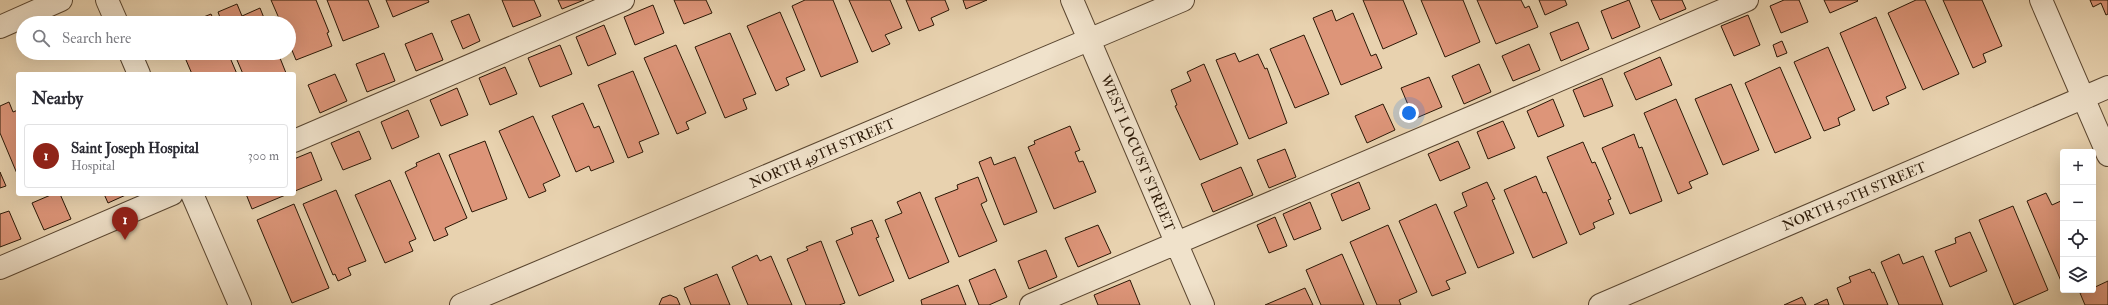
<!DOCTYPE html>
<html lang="en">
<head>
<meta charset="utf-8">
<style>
	:root { --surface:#fff; --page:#f7f7f7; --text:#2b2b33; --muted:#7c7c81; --line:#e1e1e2; --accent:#8f2418 }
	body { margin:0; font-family:"IM FELL Double Pica",serif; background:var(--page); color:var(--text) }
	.controls { position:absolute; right:12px; bottom:12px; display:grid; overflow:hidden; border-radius:4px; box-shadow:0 4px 16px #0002 }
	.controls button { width:36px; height:36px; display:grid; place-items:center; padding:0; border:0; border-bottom:1px solid var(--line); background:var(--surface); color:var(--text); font:20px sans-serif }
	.you { position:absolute; left:1409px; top:113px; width:14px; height:14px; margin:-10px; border:3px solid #fff; border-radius:50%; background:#1a73e8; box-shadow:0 0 0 6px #1a73e833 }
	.badge { display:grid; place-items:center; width:26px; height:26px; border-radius:50%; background:var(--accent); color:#fff; font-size:13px; font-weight:700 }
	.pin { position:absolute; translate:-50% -33px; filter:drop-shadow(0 1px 2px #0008) }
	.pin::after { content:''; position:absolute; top:21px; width:14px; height:12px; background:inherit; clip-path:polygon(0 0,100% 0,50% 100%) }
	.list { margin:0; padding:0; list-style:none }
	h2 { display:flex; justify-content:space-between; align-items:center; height:52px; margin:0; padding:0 16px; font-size:17px }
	h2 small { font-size:13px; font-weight:400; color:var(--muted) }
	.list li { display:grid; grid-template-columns:26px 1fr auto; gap:12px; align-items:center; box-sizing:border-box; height:64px; margin:0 8px 8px; padding:0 8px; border:1px solid var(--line); border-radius:4px }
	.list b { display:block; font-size:15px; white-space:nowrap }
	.list p { margin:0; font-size:13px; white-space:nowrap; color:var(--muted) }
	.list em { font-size:13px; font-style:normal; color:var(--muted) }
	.icon { flex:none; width:22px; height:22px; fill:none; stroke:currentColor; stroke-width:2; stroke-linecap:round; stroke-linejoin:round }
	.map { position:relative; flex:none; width:2108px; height:305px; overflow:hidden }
	.search { position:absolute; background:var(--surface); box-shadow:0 4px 16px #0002; left:16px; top:16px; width:280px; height:44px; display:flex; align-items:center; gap:10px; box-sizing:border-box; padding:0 14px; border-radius:22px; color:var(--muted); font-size:15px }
	.panel { position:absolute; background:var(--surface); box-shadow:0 4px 16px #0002; left:16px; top:72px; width:280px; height:124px; border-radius:4px }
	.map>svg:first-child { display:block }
	.building { fill:#dd9579; stroke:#2b1806 }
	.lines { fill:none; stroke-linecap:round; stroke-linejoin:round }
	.minor-casing { stroke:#5a4630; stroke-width:24 }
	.minor { stroke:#f0e2cb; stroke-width:22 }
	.labels { text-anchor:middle; stroke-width:4; stroke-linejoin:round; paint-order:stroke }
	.street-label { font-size:14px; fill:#2b1806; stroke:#f0e2cb }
</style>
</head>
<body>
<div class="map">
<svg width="2108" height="305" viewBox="0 0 2108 305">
	<rect width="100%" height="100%" fill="#e8d2af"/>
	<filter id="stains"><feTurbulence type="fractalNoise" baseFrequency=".005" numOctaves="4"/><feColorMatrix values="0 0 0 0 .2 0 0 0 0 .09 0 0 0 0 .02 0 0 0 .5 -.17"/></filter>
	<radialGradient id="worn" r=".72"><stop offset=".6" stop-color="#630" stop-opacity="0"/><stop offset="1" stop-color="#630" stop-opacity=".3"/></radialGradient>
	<!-- building -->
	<path class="building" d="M 271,0 L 316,0 L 329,32 L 327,33 L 332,46 L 296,60 L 289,43 L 289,23 L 281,23 Z
		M 327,0 L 368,0 L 379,27 L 343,41 Z
		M 386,0 L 428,0 L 429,2 L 393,17 Z
		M 502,0 L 534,0 L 541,16 L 513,27 Z
		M 558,0 L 584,0 L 562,9 Z
		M 674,0 L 706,0 L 712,13 L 684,24 Z
		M 805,0 L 833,0 L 858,62 L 821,77 L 792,6 Z
		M 849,0 L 890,0 L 902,28 L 885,35 L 890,44 L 872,52 Z
		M 906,0 L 945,0 L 949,10 L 931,18 L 934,25 L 919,31 Z
		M 963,0 L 987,0 L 966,9 Z
		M 1363,0 L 1403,0 L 1417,34 L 1383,49 Z
		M 1421,0 L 1463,0 L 1480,42 L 1445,57 Z
		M 1477,0 L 1521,0 L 1525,8 L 1529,6 L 1538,27 L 1496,44 Z
		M 1539,0 L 1565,0 L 1567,5 L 1545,15 Z
		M 1629,0 L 1640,27 L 1612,39 L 1601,11 Z
		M 1651,0 L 1682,0 L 1686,9 L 1660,20 Z
		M 1784,0 L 1799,0 L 1808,22 L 1781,33 L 1770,6 Z
		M 1824,0 L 1857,0 L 1858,1 L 1830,13 Z
		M 1916,0 L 1925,0 L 1959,74 L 1923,90 L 1888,13 Z
		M 1943,0 L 1982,0 L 2002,46 L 1983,54 L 1986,62 L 1973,68 Z
		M 2090,0 L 2108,0 L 2108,14 L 2106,15 L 2101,3 L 2093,7 Z
		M 237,4 L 242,16 L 260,8 L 266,23 L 222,23 L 218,12 Z
		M 653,5 L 664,33 L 635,45 L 624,17 Z
		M 1332,10 L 1336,21 L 1353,13 L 1371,56 L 1376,54 L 1382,68 L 1341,85 L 1313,18 Z
		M 780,12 L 805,70 L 786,78 L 789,85 L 776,91 L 747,26 Z
		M 211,14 L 215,23 L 192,23 L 191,22 Z
		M 469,14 L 480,41 L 463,49 L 451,21 Z
		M 1748,15 L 1760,45 L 1734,56 L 1721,26 Z
		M 1876,17 L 1906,88 L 1886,97 L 1889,104 L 1873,111 L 1840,33 Z
		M 1578,22 L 1589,49 L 1561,61 L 1550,33 Z
		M 604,25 L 616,54 L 588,66 L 576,37 Z
		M 432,33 L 443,60 L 416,71 L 405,44 Z
		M 730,33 L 756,94 L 743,99 L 747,109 L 725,118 L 695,47 Z
		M 1304,35 L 1329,94 L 1295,108 L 1270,49 Z
		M 1782,41 L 1787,53 L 1777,57 L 1773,45 Z
		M 1529,44 L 1540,70 L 1513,81 L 1502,56 Z
		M 560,45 L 572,74 L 540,87 L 528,58 Z
		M 676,45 L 706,113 L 686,122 L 689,129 L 677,134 L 644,58 Z
		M 1828,47 L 1855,110 L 1838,118 L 1840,125 L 1824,131 L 1794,62 Z
		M 183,53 L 228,53 L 237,74 L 192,74 Z
		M 234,53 L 278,53 L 286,73 L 243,74 Z
		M 384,53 L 395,81 L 367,92 L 356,64 Z
		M 1235,53 L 1239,62 L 1258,54 L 1265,69 L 1267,68 L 1287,123 L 1249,139 L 1216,60 Z
		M 1660,57 L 1672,85 L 1636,100 L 1624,73 Z
		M 1204,64 L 1238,144 L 1200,160 L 1175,106 L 1177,105 L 1171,90 L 1191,81 L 1187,72 Z
		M 1479,64 L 1491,92 L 1464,104 L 1452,76 Z
		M 505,67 L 517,94 L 490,105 L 479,78 Z
		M 1780,67 L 1811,138 L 1775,153 L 1745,83 Z
		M 633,71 L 659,134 L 639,142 L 643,152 L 628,158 L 598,85 Z
		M 335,74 L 347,101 L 320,113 L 308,85 Z
		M 1429,77 L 1442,107 L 1414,119 L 1401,88 Z
		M 1602,78 L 1613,106 L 1584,117 L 1573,90 Z
		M 1731,84 L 1759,150 L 1723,165 L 1695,99 Z
		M 457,88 L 468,115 L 441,126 L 430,100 Z
		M 1553,99 L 1564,126 L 1538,137 L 1527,111 Z
		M 1676,99 L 1708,174 L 1689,182 L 1692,188 L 1678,194 L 1644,113 Z
		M 9,102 L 13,112 L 18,110 L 18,176 L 0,133 L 0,106 Z
		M 583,103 L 594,128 L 599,126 L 614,162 L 591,171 L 589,166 L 576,172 L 552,116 Z
		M 1383,104 L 1395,130 L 1367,143 L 1355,116 Z
		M 408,110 L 419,137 L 392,149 L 381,122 Z
		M 533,116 L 560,176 L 543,184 L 546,191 L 529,198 L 499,131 Z
		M 1503,121 L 1515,148 L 1488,159 L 1477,132 Z
		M 1070,126 L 1080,150 L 1075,152 L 1079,162 L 1083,161 L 1096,192 L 1054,209 L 1028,147 L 1035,144 L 1034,141 Z
		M 359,131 L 371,159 L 343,170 L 331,143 Z
		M 1634,134 L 1639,148 L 1642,147 L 1662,201 L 1630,214 L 1602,148 Z
		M 485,141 L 507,199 L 472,212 L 449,155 Z
		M 1458,141 L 1470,168 L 1440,181 L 1428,154 Z
		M 1583,142 L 1592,163 L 1595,162 L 1611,199 L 1608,200 L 1614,214 L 1593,223 L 1595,228 L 1580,235 L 1547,157 Z
		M 1285,149 L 1296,177 L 1269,188 L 1257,160 Z
		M 311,152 L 322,180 L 295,191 L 294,159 Z
		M 439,153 L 467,218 L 445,228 L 448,235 L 434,241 L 405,172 L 417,166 L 416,163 Z
		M 991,157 L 994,165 L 1015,157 L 1037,212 L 1004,225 L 979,162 Z
		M 1241,167 L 1253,195 L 1213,212 L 1201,184 Z
		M 0,172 L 6,186 L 0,188 Z
		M 1536,176 L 1543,193 L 1546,192 L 1567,243 L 1533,258 L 1504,190 Z
		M 978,177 L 987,201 L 981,204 L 997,241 L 959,257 L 935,198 L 958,189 L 957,185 Z
		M 390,180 L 416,239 L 409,242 L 413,251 L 385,263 L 355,195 Z
		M 1359,182 L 1370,209 L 1342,221 L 1331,194 Z
		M 1487,182 L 1495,199 L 1492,200 L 1514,253 L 1478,268 L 1454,212 L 1467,206 L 1462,193 Z
		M 336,190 L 366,261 L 348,268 L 351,275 L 338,281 L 335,274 L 333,275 L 303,204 Z
		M 920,192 L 949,262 L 909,279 L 885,220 L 902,213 L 897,202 Z
		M 2046,193 L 2052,205 L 2063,200 L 2063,281 L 2061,281 L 2027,201 Z
		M 53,194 L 60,194 L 71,219 L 44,230 L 32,203 Z
		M 104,194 L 128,194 L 108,203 Z
		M 246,194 L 288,194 L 252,209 Z
		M 1310,202 L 1321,229 L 1294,240 L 1283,214 Z
		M 294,204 L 329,288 L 292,303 L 257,220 Z
		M 1436,204 L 1466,273 L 1446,281 L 1450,289 L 1432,296 L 1399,221 Z
		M 2013,206 L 2048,290 L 2014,305 L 1979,220 Z
		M 9,211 L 21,239 L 0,247 L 0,214 Z
		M 1275,217 L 1287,246 L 1269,253 L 1257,225 Z
		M 872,220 L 879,237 L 876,238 L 894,281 L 859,296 L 836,241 L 853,234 L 851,228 Z
		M 1098,225 L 1111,253 L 1078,267 L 1065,238 Z
		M 1388,225 L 1417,292 L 1399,300 L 1401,305 L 1377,305 L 1350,242 Z
		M 1970,232 L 1987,271 L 1950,287 L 1935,251 L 1956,243 L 1955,238 Z
		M 821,241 L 845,303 L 839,305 L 806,305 L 787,259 L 808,250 L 806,247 Z
		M 1046,250 L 1057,277 L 1029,289 L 1018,261 Z
		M 1342,254 L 1364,305 L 1321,305 L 1306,270 Z
		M 1899,254 L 1903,264 L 1923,256 L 1943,305 L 1899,305 L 1881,262 Z
		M 757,255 L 760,261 L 771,256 L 792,305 L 748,305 L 732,267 Z
		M 995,269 L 1007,297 L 989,305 L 979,305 L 969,280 Z
		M 1870,269 L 1872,273 L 1874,272 L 1888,305 L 1844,305 L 1837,288 L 1851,282 L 1849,277 Z
		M 717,274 L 730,305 L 691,305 L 684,288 Z
		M 1130,280 L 1140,305 L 1098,305 L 1094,295 Z
		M 2108,281 L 2108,305 L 2085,305 L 2080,293 L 2093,290 L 2093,288 Z
		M 958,285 L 966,305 L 922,305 L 921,300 Z
		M 1305,288 L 1313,305 L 1265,305 Z
		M 670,295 L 677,298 L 680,305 L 659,305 L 662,298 Z
		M 1802,297 L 1806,305 L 1784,305 Z
		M 1827,299 L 1829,305 L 1814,305 Z"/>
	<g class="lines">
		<!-- minor casing -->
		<g class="minor-casing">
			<path id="minor" d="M 107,0 L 117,23
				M 1072,0 L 1203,305
				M 2041,0 L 2108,155
				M 0,27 L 61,0
				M 130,53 L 139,74
				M 294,141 L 623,0
				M 192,194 L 240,305
				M 0,268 L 172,194
				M 461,305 L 1183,0
				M 1031,305 L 1747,0
				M 1600,305 L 2108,87"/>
		</g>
		<!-- minor -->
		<use href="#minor" class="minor"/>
	</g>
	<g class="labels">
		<!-- street labels -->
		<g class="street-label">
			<text transform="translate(822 153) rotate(-23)" y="5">NORTH 49TH STREET</text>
			<text transform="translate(1138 153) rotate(67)" y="5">WEST LOCUST STREET</text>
			<text transform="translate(1854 196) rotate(-23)" y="5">NORTH 50TH STREET</text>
		</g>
	</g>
	<rect width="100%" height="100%" filter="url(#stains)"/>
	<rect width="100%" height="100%" fill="url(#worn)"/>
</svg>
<div class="controls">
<button>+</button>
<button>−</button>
<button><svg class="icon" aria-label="locate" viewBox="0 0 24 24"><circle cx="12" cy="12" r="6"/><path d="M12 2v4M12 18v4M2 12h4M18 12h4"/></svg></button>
<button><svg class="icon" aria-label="layers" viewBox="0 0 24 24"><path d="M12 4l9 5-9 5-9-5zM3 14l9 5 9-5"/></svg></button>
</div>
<div class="you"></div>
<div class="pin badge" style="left:125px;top:240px">1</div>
<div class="search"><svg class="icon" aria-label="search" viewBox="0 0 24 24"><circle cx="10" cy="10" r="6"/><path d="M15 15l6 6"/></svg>Search here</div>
<section class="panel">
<h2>Nearby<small></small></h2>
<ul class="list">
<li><span class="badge">1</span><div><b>Saint Joseph Hospital</b><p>Hospital</p></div><em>300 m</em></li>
</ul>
</section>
</div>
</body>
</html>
